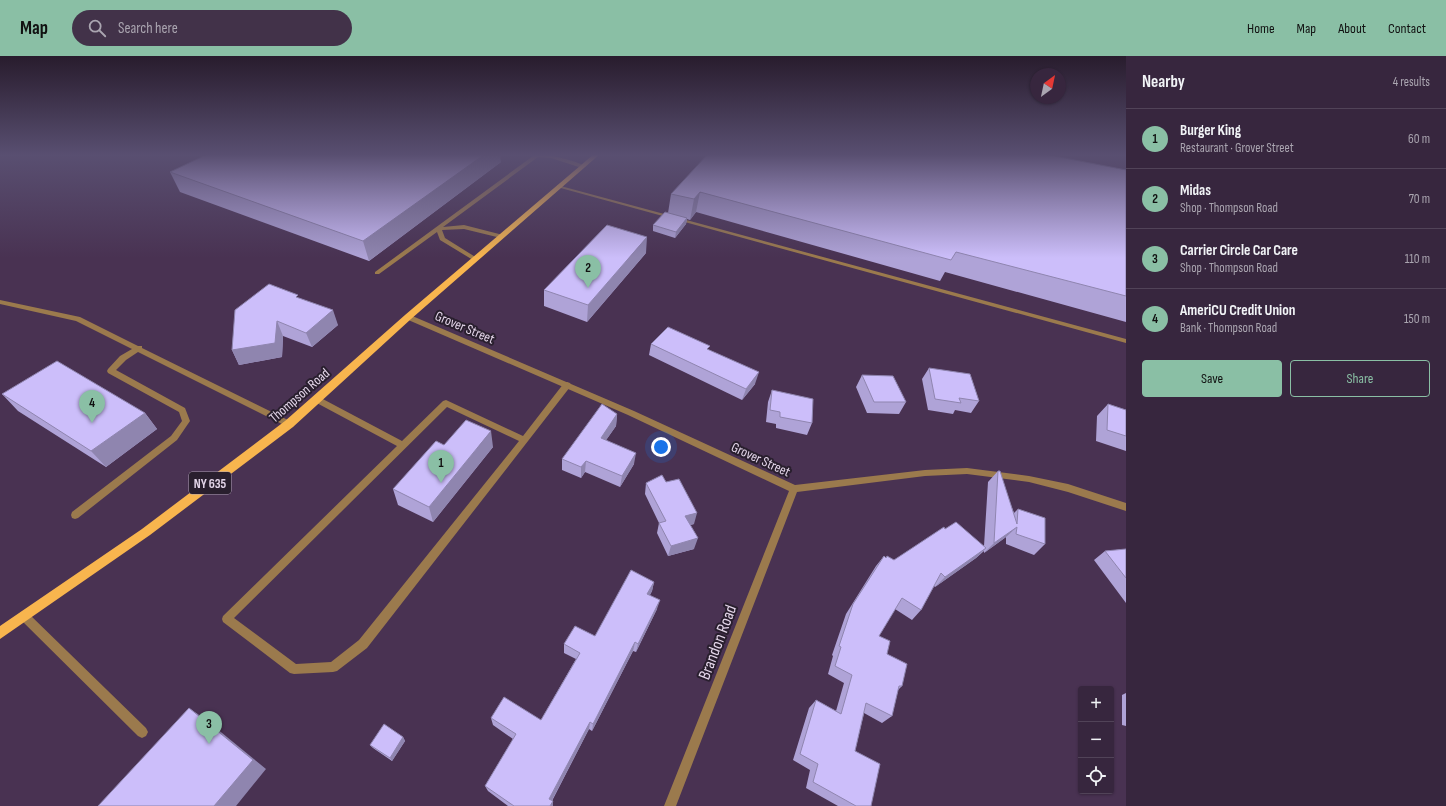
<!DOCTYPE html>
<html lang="en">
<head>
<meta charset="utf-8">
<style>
	:root { --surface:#37263e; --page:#423249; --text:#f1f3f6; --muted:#aaa5b0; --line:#514358; --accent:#8abfa5 }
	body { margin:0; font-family:"Sofia Sans Condensed",sans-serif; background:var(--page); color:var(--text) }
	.controls { position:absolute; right:12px; bottom:12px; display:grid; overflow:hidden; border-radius:4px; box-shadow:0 1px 3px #0004 }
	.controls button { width:36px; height:36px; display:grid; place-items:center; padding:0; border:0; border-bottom:1px solid var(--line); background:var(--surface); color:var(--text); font:20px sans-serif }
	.compass { position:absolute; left:1030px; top:12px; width:36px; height:36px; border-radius:50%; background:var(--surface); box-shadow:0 1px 3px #0004; rotate:33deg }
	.you { position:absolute; left:661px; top:391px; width:14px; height:14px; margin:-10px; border:3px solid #fff; border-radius:50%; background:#1a73e8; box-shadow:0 0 0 6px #1a73e833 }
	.badge { display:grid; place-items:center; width:26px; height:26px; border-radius:50%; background:var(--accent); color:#111; font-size:13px; font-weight:700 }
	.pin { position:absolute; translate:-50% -33px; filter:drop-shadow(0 1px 2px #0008) }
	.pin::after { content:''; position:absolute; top:21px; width:14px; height:12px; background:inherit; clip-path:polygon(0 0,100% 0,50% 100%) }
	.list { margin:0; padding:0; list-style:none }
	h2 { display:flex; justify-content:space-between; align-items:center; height:52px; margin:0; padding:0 16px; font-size:17px }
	h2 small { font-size:13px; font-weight:400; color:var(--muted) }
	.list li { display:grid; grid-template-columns:26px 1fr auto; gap:12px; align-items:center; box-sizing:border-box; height:60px; padding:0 16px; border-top:1px solid var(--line) }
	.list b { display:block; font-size:15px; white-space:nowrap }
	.list p { margin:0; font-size:13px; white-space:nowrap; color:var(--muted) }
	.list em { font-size:13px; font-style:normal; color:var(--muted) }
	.actions { display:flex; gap:8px; padding:12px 16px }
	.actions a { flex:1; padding:9px 0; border:1px solid var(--accent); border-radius:4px; text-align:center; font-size:14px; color:var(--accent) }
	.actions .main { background:var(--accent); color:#111 }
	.icon { flex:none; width:22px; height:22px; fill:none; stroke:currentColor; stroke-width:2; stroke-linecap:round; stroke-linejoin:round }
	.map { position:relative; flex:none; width:1126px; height:750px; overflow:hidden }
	header { display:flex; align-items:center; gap:24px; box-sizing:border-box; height:56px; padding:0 20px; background:var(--accent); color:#111 }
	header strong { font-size:19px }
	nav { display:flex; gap:22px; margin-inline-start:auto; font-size:14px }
	.search { width:280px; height:36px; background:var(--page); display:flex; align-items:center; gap:10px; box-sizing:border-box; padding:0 14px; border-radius:22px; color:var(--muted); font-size:15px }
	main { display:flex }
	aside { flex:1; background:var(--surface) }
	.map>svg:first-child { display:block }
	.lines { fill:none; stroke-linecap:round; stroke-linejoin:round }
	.service { fill:#9b7a4d; fill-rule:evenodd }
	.minor { fill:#9b7a4d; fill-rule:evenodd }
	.primary { fill:#f8b54e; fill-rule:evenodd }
	.wall { fill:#afa3d7 }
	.shaded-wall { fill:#8f85af }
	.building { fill:#ccbefa; stroke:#8f85af }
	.labels { text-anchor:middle; stroke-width:4; stroke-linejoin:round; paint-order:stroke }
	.shield { fill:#291f2e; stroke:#ac9fb2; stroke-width:1 }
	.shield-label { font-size:13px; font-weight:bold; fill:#e4d6ea }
	.street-label { font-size:14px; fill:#e4d6ea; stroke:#291f2e }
	.near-street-label { font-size:17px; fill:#e4d6ea; stroke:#291f2e }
</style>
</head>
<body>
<header>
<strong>Map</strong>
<div class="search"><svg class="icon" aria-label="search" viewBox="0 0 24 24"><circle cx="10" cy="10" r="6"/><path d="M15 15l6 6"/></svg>Search here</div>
<nav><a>Home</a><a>Map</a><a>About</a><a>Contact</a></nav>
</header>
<main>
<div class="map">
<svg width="1126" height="750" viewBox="0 0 1126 750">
	<rect width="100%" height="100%" fill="#493252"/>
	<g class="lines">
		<!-- service -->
		<path class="service" d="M 193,98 L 198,98 L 211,101 L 219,98 L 224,98 L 211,104 Z
			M 525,98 C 538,96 573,103 585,110 L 582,112 L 551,102 L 538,101 L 443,171 L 464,169 L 503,179 L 504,180 L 501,182 L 464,173 L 442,174 L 445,182 L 477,202 L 477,204 L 473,204 L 440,184 L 437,176 L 379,218 L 375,218 L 375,216 L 533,100 Z
			M 557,129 L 1126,283 L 1126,287 L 557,131 Z
			M 0,244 L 80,261 L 138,290 L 142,290 L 142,292 L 292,366 L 293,368 L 289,371 L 286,370 L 138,296 L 126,304 L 116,314 L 185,352 L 190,365 L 177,384 L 78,462 L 75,463 L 72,462 L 71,459 L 72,456 L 171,380 L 182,365 L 179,356 L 108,317 L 107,315 L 108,313 L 120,300 L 132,293 L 76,265 L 0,248 Z
			M 567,326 L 570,327 L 571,329 L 570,331 L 367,592 L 337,615 L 333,616 L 294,618 L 290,617 L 223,566 L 222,563 L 223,560 L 397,390 L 313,345 L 312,343 L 313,341 L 319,341 L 402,385 L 443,345 L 446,344 L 523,380 L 564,327 ZM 447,351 L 519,385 L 359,584 L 331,606 L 296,608 L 234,562 Z
			M 24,555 L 28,557 L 146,672 L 148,676 L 146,680 L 142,682 L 138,680 L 20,563 L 19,560 L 20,557 Z"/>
		<!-- minor -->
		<path class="minor" d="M 406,259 L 410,259 L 634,355 L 795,429 L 925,414 L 967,412 L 1029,420 L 1068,428 L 1126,447 L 1126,455 L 1068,436 L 1029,426 L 967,418 L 925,420 L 797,436 L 676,750 L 664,750 L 789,435 L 628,359 L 406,263 Z"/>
		<!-- primary -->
		<path class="primary" d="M 594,98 L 600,98 L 411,263 L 293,371 L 150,479 L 0,583 L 0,570 L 142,473 L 285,365 L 405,259 Z"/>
	</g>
	<!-- wall -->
	<path class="wall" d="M 501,106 L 369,205 L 180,136 L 170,116 Z
		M 1126,114 L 1126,266 L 945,216 L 940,225 L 696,156 L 690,164 L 687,163 L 686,168 L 675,182 L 653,175 L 653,169 L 668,157 L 671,138 Z
		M 646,197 L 587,266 L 544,250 L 544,234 Z
		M 300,242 L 338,269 L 312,291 L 283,280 L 282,301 L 239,309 L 232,294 Z
		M 651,288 L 709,294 L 755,328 L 742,344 L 649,299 Z
		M 929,312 L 979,345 L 971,357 L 955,354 L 953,358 L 928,354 L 922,323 Z
		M 862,319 L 906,346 L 899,358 L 867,357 L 856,331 Z
		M 772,334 L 812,367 L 807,379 L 776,372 L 776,368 L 766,366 L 768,346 Z
		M 2,338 L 145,357 L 157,373 L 106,411 L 18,355 Z
		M 1108,348 L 1126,354 L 1126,395 L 1096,385 L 1097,360 Z
		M 617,358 L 616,370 L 606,384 L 634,408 L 620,431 L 585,416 L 581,422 L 562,414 L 562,403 Z
		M 444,389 L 493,391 L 433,466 L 398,449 L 393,433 Z
		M 998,415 L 1014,457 L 1018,453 L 1045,488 L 1034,499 L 1006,488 L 1006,481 L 984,497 L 984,495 L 976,502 L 935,531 L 934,530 L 921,554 L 912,564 L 895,553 L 879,580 L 902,630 L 898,634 L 892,660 L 882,667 L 864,657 L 855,695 L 871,750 L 838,750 L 806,732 L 810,714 L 793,704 L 809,652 L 816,644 L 836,655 L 844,627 L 828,618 L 833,600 L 832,599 L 846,558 L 876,510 L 884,500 L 886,502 L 894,504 L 945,473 L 984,490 L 988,426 Z
		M 666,426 L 694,468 L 690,469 L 694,493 L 668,500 L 657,477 L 659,467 L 645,438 L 646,427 Z
		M 1126,493 L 1126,547 L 1094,504 L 1105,495 Z
		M 654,526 L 652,535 L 650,539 L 657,553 L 636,596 L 633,595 L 592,675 L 589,673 L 552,745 L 553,745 L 553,750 L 508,750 L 488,735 L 485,730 L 513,683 L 493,669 L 491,662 L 541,664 L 576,603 L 564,597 L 564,588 L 595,580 Z
		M 1126,637 L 1126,670 L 1122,669 L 1122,639 Z
		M 403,681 L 405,685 L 392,705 L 373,692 L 370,689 Z"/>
	<!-- shaded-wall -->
	<path class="shaded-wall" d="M 485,98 L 500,98 L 501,106 L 369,205 L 363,185 Z
		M 700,136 L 696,156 L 690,164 L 694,143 Z
		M 687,162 L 686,168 L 675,182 L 676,176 Z
		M 647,181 L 646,197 L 587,266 L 588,249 Z
		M 333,254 L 338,269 L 312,291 L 306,277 Z
		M 277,265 L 283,280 L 282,301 L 239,309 L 232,294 Z
		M 759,316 L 755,328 L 742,344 L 746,333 Z
		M 145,357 L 157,373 L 106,411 L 91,395 Z
		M 617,358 L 616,370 L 600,393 L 601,382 Z
		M 491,375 L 493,391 L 433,466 L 429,451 Z
		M 636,397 L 634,408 L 620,431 L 622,420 Z
		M 586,405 L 585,416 L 581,422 L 581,411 Z
		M 697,457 L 694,468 L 683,471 L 685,460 Z
		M 1017,471 L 1006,481 L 984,497 L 994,487 Z
		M 698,482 L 694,493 L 668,500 L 671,490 Z
		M 986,492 L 976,502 L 935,531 L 945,521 Z
		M 654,526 L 652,535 L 645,548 L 647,538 Z
		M 660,544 L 657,553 L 636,596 L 638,588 Z
		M 635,586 L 633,595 L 592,675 L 593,668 Z
		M 189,652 L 205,663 L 266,713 L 236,750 L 214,750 Z
		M 590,666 L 589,673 L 550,748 L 549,743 Z
		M 403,681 L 405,685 L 392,705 L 390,702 Z
		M 553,745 L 553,750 L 550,750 Z"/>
	<!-- building -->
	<path class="building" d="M 208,98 L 485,98 L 363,185 L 170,116 Z
		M 708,98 L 1044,98 L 1126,114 L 1126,240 L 956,196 L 951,204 L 700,136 L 694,143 L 671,138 Z
		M 665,156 L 687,162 L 676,176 L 653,169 Z
		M 607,169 L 647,181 L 588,249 L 544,234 Z
		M 269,228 L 298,239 L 296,241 L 333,254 L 306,277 L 277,265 L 275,287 L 232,294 L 235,254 Z
		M 668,271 L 710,290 L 707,293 L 759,316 L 746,333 L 651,288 Z
		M 57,305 L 145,357 L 91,395 L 2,338 Z
		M 929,312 L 970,318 L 979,345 L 959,342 L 961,347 L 935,343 Z
		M 862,319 L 893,320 L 906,346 L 874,346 Z
		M 772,334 L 813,343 L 812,367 L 780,361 L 780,356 L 770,354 Z
		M 602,348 L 617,358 L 601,382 L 636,397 L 622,420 L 586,405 L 581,411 L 562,403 Z
		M 1108,348 L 1126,354 L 1126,380 L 1107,374 Z
		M 466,364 L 491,375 L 429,451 L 393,433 L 436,385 L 444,389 Z
		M 998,415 L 1000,415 L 1017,468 L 1018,453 L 1045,462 L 1045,488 L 1016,478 L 1017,471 L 994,487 Z
		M 662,419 L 666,426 L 679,423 L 697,457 L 685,460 L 698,482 L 671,490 L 659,467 L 666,465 L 646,427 Z
		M 956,466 L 986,492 L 945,521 L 941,517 L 921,554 L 902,542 L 879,580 L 890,585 L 887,598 L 907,608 L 902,630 L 899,630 L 892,660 L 866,647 L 855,695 L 880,708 L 871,750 L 856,750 L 813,726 L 818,708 L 800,698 L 816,644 L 841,658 L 852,619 L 835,610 L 841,591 L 839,590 L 853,548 L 884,500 L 886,502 L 887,500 L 894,504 L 944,471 L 945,473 Z
		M 1126,493 L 1126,522 L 1105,495 Z
		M 631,514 L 654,526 L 647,538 L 660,544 L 638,588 L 635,586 L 593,668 L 590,666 L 549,743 L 553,745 L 550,750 L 514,750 L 485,730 L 516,678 L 491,662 L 504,641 L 541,664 L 580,597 L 564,588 L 575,570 L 595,580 Z
		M 189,652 L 253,704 L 214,750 L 98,750 Z
		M 384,668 L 403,681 L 390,702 L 370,689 Z"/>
	<!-- sky -->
	<linearGradient id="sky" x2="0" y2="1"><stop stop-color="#281c2d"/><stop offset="0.49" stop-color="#594f71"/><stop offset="1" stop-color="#594f71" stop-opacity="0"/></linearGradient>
	<rect width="1126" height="202" fill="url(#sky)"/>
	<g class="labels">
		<!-- shield labels -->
		<rect class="shield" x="189" y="416" width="42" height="22" rx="3"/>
		<g class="shield-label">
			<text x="210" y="432">NY 635</text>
		</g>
		<!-- street labels -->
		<g class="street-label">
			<text transform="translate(465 271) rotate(23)" y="5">Grover Street</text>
			<text transform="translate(299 339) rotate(-41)" y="5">Thompson Road</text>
			<text transform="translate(761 403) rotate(25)" y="5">Grover Street</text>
		</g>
		<!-- near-street labels -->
		<g class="near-street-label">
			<text transform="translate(717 586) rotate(-69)" y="6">Brandon Road</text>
		</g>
	</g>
</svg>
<div class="controls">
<button>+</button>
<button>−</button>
<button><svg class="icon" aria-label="locate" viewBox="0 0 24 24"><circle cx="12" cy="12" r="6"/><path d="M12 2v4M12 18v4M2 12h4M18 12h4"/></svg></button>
</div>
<svg class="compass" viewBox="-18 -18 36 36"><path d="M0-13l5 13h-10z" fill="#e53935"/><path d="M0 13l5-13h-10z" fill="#aaa5b0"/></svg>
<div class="you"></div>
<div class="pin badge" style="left:441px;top:427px">1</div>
<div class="pin badge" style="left:588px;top:232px">2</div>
<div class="pin badge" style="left:209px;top:688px">3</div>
<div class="pin badge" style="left:92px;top:367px">4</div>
</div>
<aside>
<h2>Nearby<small>4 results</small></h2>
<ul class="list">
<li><span class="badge">1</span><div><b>Burger King</b><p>Restaurant · Grover Street</p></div><em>60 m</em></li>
<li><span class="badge">2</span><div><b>Midas</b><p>Shop · Thompson Road</p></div><em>70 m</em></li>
<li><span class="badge">3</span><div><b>Carrier Circle Car Care</b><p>Shop · Thompson Road</p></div><em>110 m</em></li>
<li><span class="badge">4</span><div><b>AmeriCU Credit Union</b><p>Bank · Thompson Road</p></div><em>150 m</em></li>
</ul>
<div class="actions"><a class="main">Save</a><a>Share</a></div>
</aside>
</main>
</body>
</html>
